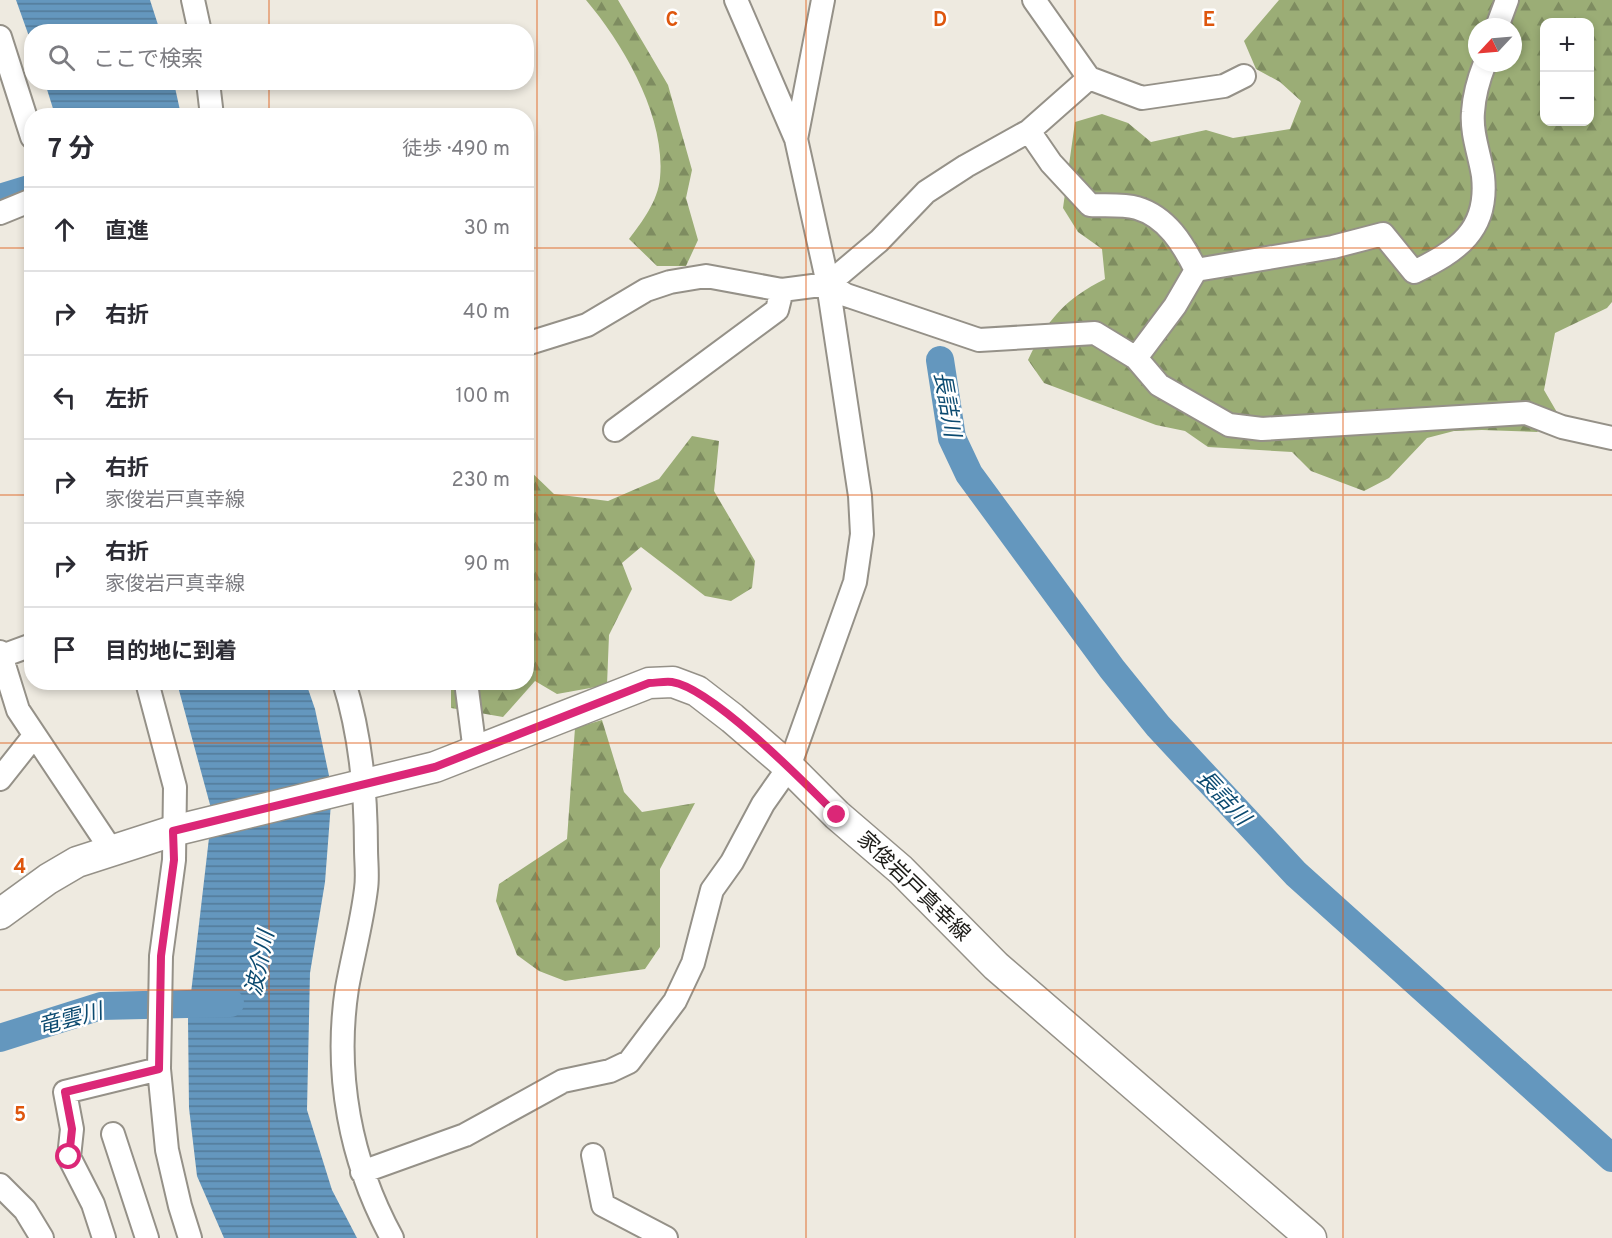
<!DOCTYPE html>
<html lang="ja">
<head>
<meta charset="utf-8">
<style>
	:root { --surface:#fff; --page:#f7f7f7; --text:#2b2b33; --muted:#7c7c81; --line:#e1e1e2 }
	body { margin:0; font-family:Overpass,"Noto Sans JP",sans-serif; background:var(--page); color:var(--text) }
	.controls { position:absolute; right:18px; top:18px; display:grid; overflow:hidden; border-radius:12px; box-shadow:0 3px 9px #0003 }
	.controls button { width:54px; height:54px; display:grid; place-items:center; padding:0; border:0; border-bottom:2px solid var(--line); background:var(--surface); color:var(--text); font:30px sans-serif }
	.compass { position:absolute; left:1468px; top:18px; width:54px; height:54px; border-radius:50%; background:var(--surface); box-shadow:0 3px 9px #0003; rotate:244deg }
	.stop { position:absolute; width:18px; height:18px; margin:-14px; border:4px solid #db2777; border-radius:50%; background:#fff }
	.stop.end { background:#db2777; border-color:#fff; box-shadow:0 2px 6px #0008 }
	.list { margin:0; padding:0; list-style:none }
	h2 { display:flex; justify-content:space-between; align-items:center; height:78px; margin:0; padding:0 24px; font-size:26px }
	h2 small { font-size:20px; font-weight:400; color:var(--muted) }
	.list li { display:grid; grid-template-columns:39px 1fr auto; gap:18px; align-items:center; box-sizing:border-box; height:84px; padding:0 24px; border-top:2px solid var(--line) }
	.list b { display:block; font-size:22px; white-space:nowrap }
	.list p { margin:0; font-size:20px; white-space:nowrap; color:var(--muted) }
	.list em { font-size:20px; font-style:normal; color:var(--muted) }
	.icon { flex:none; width:33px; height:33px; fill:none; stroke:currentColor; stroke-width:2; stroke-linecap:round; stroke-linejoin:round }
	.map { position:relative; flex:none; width:1612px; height:1238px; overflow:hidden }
	.search { position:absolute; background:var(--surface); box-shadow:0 3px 9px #0003; left:24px; top:24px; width:510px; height:66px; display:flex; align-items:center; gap:15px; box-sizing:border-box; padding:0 21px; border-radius:24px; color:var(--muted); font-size:22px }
	.panel { position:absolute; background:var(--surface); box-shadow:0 3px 9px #0003; left:24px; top:108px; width:510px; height:582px; border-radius:24px }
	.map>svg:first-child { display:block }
	.forest { fill:url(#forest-firs); fill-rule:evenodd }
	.water { fill:url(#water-rules) }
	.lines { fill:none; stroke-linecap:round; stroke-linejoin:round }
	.river { stroke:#6497be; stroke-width:28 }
	.minor-casing { stroke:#959188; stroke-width:26 }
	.major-casing { stroke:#959188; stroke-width:33 }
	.minor { stroke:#fff; stroke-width:22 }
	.major { stroke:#fff; stroke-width:30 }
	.route { stroke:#db2777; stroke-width:8 }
	.grid { fill:none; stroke:#de560d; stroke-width:1.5; stroke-opacity:0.55 }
	.labels { text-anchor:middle; stroke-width:5; stroke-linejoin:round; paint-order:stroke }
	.street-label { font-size:21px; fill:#1c1b17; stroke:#fff }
	.water-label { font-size:22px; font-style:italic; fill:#0b4a70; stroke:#fff }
	.grid-label { font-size:20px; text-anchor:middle; font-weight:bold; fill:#de560d; stroke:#fff; stroke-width:5; stroke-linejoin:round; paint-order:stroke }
</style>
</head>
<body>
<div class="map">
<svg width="1612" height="1238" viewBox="0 0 1612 1238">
	<defs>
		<pattern id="forest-firs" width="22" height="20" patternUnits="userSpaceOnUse" patternTransform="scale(1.5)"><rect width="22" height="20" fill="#9bad76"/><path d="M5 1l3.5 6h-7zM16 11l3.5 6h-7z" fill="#7e8c60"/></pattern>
		<pattern id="water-rules" width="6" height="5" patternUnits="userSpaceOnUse" patternTransform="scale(1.5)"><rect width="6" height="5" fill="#6497be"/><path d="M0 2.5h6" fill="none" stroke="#527a99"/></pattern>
	</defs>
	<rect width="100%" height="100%" fill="#eeeae0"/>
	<!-- forest -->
	<path class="forest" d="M 586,0 L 618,0 L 668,85 L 692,170 L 686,198 L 698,240 L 686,266 L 657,266 L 629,239 C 642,222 658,201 660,178 C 666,117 624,45 586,0 Z
		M 1279,0 L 1612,0 L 1612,302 L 1607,308 L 1555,333 L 1544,390 L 1558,414 L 1537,432 L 1482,430 L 1454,431 L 1427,438 L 1389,478 L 1364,491 L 1311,471 L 1292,452 L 1208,447 L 1185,431 L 1156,425 L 1044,383 L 1028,360 C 1047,320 1065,299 1105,279 L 1102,249 L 1078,232 L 1063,208 L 1075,122 L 1102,114 L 1128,123 L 1151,142 L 1206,130 L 1233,138 L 1290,129 L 1301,101 L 1280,82 L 1256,69 L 1244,41 ZM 1544,22 L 1590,22 L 1590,122 L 1544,122 ZM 1477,27 L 1513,27 L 1513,63 L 1477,63 Z
		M 692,436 L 719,441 L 714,491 L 755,561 L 752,588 L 731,601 L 705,596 L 641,547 L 622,563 L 632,589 L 609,635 L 607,685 L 557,694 L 535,681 L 503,717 L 451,708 L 451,683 L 526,682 L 527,468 L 554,494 L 608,501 L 659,479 Z
		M 602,720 L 624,792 L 642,812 L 695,803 L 660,869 L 660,947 L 645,969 L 565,981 L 539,971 L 517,955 L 496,901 L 499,884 L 567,839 L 575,728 Z"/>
	<!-- water -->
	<path class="water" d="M 16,0 L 150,0 L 160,31 L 32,32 L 31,42 Z
		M 45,83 L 174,83 L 181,115 L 55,115 Z
		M 177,683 L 306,683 L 315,709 L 332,790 L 325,882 L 310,973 L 307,1110 L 332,1190 L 357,1238 L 224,1238 L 197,1176 L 189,1108 L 188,1019 L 212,812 Z"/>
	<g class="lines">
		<!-- river -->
		<path class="river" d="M 0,198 L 32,188
			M 940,360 L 952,438 L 969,474 L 1112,669 L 1158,726 L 1296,874 L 1612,1158
			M 0,1038 L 101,1006 L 230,1003"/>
		<!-- minor casing -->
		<g class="minor-casing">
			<path id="minor" d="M 193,0 L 200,32
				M 1497,27 L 1507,0
				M 0,37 L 32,137
				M 1089,78 L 1142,98 L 1224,86 L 1244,76
				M 208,82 L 212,116
				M 1029,131 L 1051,163 L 1090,205 C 1104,206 1123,204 1137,208 C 1167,217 1183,244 1196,270
				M 796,139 L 823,0
				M 0,213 L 32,200
				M 1196,270 L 1333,247 L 1383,234 L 1414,272 C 1457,251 1489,231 1483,176 C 1480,155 1471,134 1473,112 C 1474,96 1479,78 1485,63
				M 828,284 L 846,295 L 979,340 L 1095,333 L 1136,358 L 1159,385 L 1229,425 L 1262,429 L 1526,413 L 1562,427 L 1612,438
				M 526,344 L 587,325 L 646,290 L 670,282 L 706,276 L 782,290 L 828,284 L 879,241 L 926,192 L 966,166 L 1029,131 L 1089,78 L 1034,0
				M 1136,358 L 1175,306 L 1196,270
				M 615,430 L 777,310 L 782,290
				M 0,652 L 18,710 L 112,851
				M 2,656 L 32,645
				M 147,682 L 175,787 L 174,860 L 161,956 L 159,1069 L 167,1150 L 180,1206 L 190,1238
				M 344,682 C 361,736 366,793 366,849 C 366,862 368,876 366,889 C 362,922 353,955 347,988 C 334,1074 350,1161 392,1238
				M 466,682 L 475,752
				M 0,779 L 34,736
				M 113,1134 L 147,1238
				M 593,1155 L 603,1205 L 666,1238
				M 362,1172 L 465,1135 L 563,1081 L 610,1071 L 629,1062 L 675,1001 L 693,963 L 712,890 L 732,862 L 763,804 L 789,767 L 855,582 L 862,534 L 860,496 L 828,284 L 796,139 L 736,0
				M 0,1185 L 25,1210 L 42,1238
				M 104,1238 L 93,1204 L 69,1157 L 72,1129 L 65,1092 L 159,1069"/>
		</g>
		<!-- major casing -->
		<g class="major-casing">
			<path id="major" d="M 0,914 L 48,879 L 77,862 L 173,831 L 435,767 L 649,683 L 673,682 L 697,691 L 732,718 L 789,767 L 837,815 L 901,870 L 996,966 L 1311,1238"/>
		</g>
		<!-- minor -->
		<use href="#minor" class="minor"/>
		<!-- major -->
		<use href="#major" class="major"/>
	</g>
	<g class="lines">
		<!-- route -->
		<path class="route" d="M 69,1157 L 72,1129 L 65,1092 L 159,1069 L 161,956 L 174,860 L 173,831 L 435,767 L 649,683 C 656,683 665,681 672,682 C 712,688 806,784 837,815"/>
	</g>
	<!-- grid -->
	<path class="grid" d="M 269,0 L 269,32M 537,0 L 537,1238M 806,0 L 806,1238M 1075,0 L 1075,1238M 1343,0 L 1343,1238M 269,82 L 269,116M 0,248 L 32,248M 526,248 L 1612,248M 0,495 L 32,495M 526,495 L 1612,495M 269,682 L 269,1238M 0,743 L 1612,743M 0,990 L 1612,990"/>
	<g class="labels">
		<!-- street labels -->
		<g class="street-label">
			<text transform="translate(914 886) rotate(44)" y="7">家俊岩戸真幸線</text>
		</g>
		<!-- water labels -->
		<g class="water-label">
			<text transform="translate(948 404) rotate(80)" y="8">長詰川</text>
			<text transform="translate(1224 797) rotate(47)" y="8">長詰川</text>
			<text transform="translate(259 963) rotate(-78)" y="8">波介川</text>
			<text transform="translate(70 1018) rotate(-15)" y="8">竜雲川</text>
		</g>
	</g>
	<g class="grid-label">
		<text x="672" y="26">C</text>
		<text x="940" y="26">D</text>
		<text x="1209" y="26">E</text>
		<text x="20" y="873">4</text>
		<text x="20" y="1121">5</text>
	</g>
</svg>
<div class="controls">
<button>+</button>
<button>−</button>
</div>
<svg class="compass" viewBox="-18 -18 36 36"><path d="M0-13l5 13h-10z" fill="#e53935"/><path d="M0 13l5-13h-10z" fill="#7c7c81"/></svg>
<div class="stop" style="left:69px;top:1157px"></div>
<div class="stop end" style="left:837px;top:815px"></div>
<div class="search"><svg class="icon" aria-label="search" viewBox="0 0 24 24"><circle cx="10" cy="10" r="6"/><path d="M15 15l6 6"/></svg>ここで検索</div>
<section class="panel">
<h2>7 分<small>徒歩 · 490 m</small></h2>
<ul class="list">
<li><svg class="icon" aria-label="ahead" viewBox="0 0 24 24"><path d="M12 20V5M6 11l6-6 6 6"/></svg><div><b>直進</b></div><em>30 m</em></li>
<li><svg class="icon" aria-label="right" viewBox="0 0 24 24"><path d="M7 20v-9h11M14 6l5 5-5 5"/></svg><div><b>右折</b></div><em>40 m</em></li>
<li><svg class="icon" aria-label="left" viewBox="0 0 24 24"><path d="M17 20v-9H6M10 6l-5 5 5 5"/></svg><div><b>左折</b></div><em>100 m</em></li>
<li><svg class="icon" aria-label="right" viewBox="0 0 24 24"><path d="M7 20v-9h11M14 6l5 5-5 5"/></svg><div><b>右折</b><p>家俊岩戸真幸線</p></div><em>230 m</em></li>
<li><svg class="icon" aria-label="right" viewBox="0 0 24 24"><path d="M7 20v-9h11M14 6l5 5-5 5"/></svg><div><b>右折</b><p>家俊岩戸真幸線</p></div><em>90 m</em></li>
<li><svg class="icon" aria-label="arrive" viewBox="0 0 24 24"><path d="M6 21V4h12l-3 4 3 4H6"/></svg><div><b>目的地に到着</b></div></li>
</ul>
</section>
</div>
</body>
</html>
